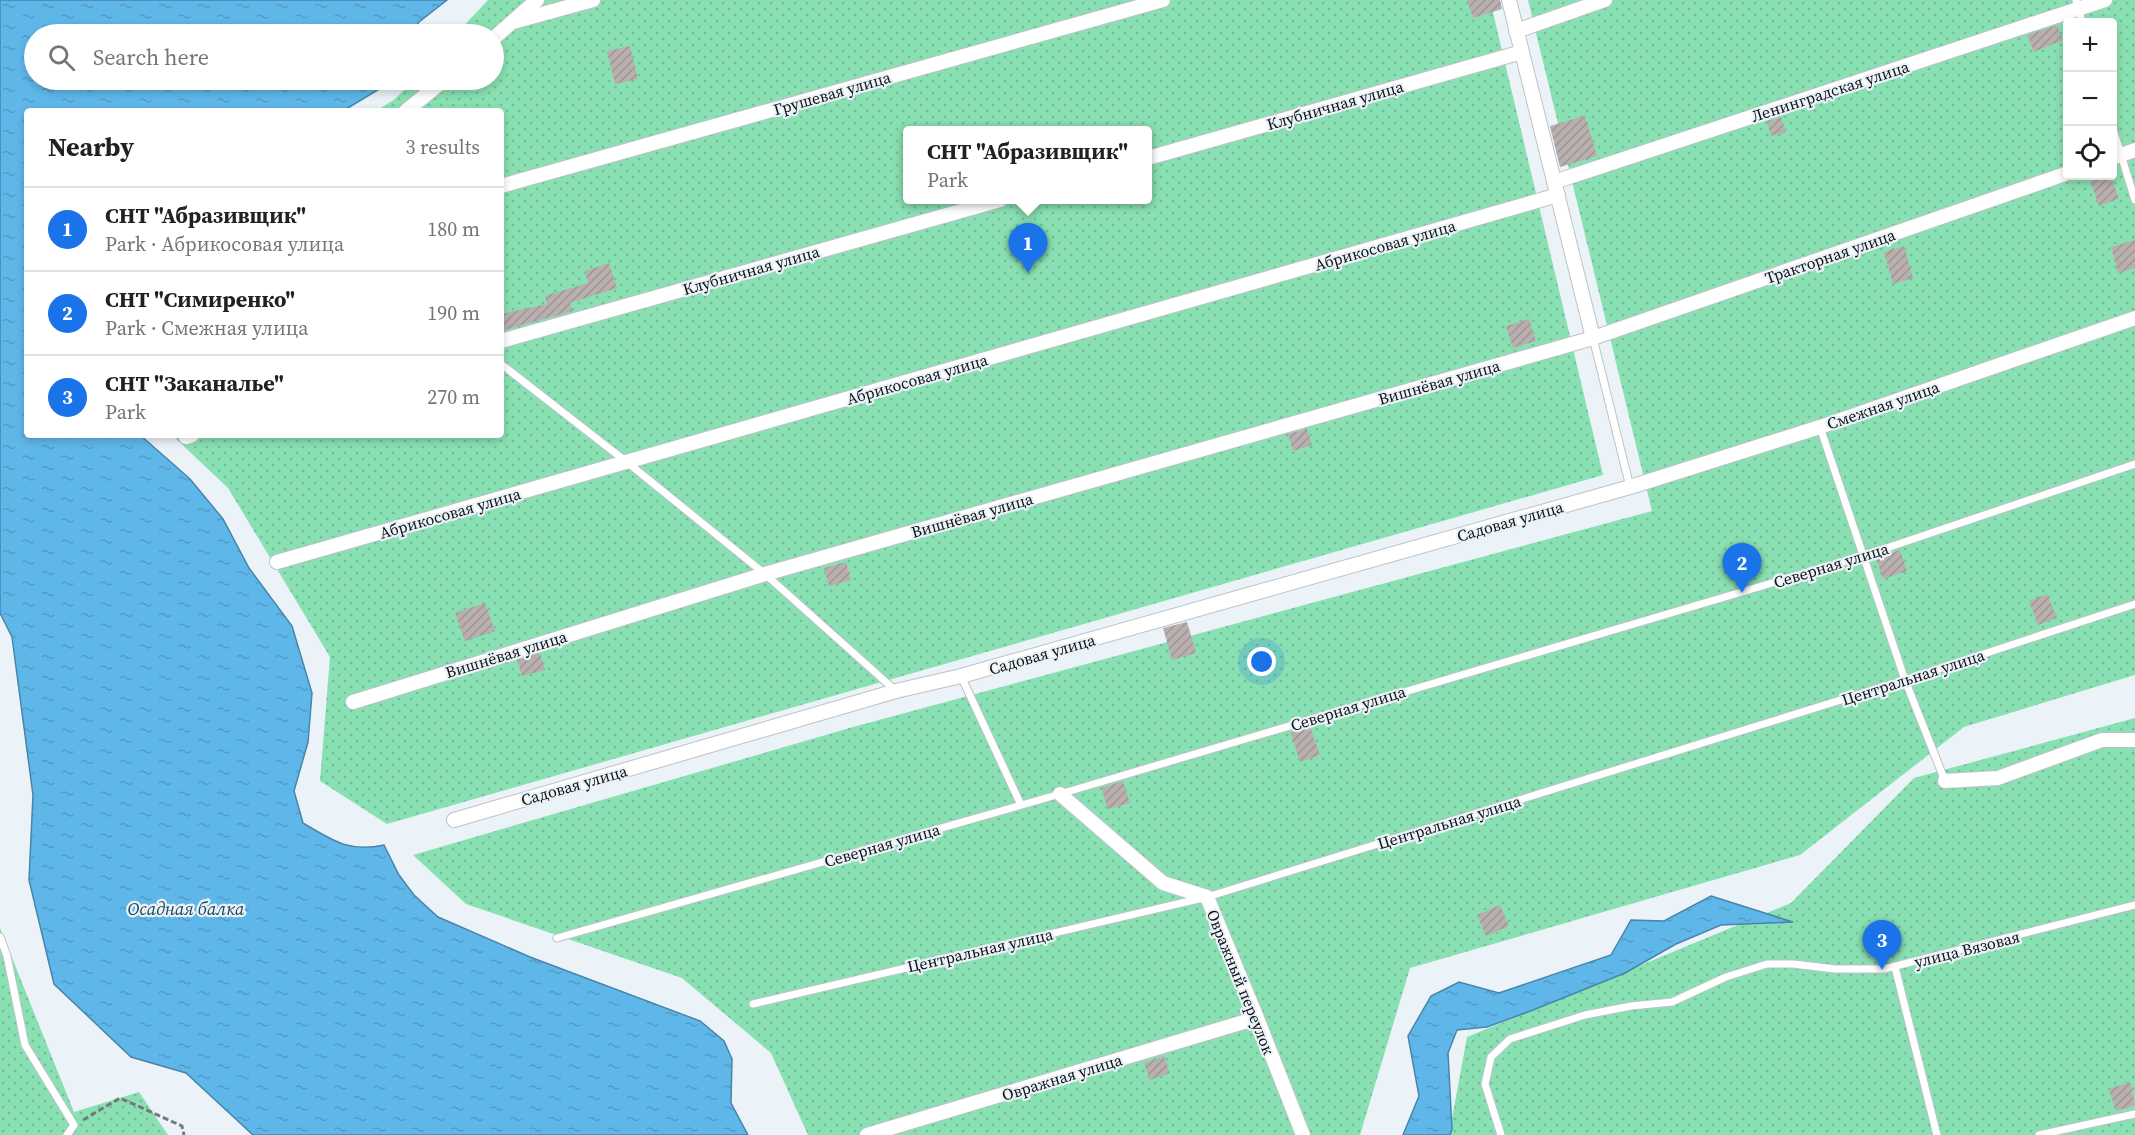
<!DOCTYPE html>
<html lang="en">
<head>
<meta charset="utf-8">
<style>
	:root { --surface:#fff; --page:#f2f2f2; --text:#202124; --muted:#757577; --line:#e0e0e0; --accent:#1a73e8 }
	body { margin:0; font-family:"Source Serif 4",serif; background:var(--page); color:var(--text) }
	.controls { position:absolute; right:18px; top:18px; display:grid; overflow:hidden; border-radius:6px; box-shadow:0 3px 9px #0003 }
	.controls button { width:54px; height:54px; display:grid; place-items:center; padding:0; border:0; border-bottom:2px solid var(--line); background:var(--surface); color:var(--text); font:30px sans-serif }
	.you { position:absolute; left:1262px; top:662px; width:21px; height:21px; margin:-15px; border:4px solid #fff; border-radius:50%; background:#1a73e8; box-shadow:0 0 0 9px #1a73e833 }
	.badge { display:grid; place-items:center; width:39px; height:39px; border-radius:50%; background:var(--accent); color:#fff; font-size:20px; font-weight:700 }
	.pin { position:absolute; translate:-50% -50px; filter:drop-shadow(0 2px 3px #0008) }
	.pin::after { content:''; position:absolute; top:32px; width:21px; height:18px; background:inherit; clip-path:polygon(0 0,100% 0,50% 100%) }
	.popup { position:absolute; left:903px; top:126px; width:249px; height:78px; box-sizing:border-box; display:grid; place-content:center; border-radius:6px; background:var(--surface); filter:drop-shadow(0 2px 4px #0005); font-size:20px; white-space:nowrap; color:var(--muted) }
	.popup b { font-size:22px; color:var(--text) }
	.popup::after { content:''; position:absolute; left:50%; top:100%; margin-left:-12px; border:12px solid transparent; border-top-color:var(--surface) }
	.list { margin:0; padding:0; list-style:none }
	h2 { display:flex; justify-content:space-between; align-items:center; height:78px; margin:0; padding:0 24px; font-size:26px }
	h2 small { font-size:20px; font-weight:400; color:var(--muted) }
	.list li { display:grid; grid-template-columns:39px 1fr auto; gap:18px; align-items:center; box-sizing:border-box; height:84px; padding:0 24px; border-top:2px solid var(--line) }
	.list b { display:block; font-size:22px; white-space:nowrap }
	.list p { margin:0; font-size:20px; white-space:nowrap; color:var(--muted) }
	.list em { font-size:20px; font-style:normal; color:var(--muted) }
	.icon { flex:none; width:33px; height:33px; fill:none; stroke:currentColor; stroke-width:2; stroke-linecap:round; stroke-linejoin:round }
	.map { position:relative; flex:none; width:2135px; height:1135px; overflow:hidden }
	.search { position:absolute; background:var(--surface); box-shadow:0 3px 9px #0003; left:24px; top:24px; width:480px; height:66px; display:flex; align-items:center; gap:15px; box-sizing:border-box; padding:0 21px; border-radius:33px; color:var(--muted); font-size:22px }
	.panel { position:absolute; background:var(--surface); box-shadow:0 3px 9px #0003; left:24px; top:108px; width:480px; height:330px; border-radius:6px }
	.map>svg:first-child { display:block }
	.grass { fill:url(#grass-dots); fill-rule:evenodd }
	.water { fill:url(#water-ripples); stroke:#4785a9; stroke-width:1.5 }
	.building { fill:url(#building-hatch) }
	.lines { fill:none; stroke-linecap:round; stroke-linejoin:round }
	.lane-casing { stroke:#bcc3c8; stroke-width:9 }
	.street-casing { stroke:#bcc3c8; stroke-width:16 }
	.path { stroke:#74797c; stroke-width:3; stroke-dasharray:6 3; stroke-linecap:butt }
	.lane { stroke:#fff; stroke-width:7 }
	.street { stroke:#fff; stroke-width:14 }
	.labels { text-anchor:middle; stroke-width:4.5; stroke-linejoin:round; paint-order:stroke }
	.street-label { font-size:16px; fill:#0e1113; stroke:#ebf3f8 }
	.water-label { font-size:18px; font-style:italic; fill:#20465b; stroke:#ebf3f8 }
</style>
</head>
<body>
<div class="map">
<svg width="2135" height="1135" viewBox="0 0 2135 1135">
	<defs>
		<pattern id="grass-dots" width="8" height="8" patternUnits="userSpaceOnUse" patternTransform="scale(1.5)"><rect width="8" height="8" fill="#89e0b2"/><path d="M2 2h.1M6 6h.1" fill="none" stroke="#75bf98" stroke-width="1.8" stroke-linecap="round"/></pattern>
		<pattern id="water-ripples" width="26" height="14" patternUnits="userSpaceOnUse" patternTransform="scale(1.5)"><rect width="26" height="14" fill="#5fb7e9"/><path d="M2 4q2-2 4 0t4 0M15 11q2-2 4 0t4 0" fill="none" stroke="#519cc7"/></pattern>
		<pattern id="building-hatch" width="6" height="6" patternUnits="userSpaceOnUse" patternTransform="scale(1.5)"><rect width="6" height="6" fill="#b9afae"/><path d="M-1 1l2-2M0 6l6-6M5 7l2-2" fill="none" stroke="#9e9695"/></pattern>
	</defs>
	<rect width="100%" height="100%" fill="#ebf3f8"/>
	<!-- grass -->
	<path class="grass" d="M 488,0 L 1490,0 L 1603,475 L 387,824 L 320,781 L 330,657 L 228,488 L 172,435 L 501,435 L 501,111 L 376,111 L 395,99 L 414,80 L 494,80 L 494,34 L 456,34 ZM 908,130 L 1148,130 L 1148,200 L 908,200 Z
		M 1528,0 L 2135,0 L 2135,675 L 1964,727 L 1800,855 L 1410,968 L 1360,1135 L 808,1135 L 771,1053 L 682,978 L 466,904 L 413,855 L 853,727 L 1652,511 ZM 2068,22 L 2112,22 L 2112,176 L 2068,176 Z
		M 2135,718 L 2135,1135 L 1449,1135 L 1467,1037 L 1791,903 L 1914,778 Z
		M 0,928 L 74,1112 L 139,1092 L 168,1135 L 0,1135 Z"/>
	<!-- water -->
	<path class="water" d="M 0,0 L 447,0 L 419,22 L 410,34 L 34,34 L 34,80 L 385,80 L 381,88 L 343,111 L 27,111 L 27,435 L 140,435 L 190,479 L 223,519 L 249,568 L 292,626 L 312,693 L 308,742 L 294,791 L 303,823 C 332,840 349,853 384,845 L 399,875 L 414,895 L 438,917 L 530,957 L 700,1021 L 724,1041 L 732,1059 L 731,1103 L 748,1135 L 253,1135 L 186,1073 L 131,1057 L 54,984 L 29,880 L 33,795 L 12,637 L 0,613 Z
		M 1711,896 L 1793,922 L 1721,925 L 1676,944 L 1625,973 L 1533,1010 L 1487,1027 L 1457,1030 L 1448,1053 L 1452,1129 L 1450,1135 L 1403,1135 L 1419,1096 L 1408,1036 L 1431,996 L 1459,982 L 1499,993 L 1611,955 L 1631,920 L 1664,921 Z"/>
	<!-- building -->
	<path class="building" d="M 1467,0 L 1500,0 L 1502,9 L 1473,18 Z
		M 2057,25 L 2063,40 L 2034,52 L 2027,35 Z
		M 630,46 L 638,79 L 615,84 L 607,51 Z
		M 1585,116 L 1597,156 L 1560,167 L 1550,126 Z
		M 1781,117 L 1786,132 L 1771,136 L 1767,121 Z
		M 2105,176 L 2111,176 L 2119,199 L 2099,206 L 2090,180 Z
		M 2135,240 L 2135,268 L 2118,273 L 2111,247 Z
		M 1904,246 L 1913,278 L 1893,284 L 1884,252 Z
		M 609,263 L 617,288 L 570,303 L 573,311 L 501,331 L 501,314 L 547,304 L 545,296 L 588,283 L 585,271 Z
		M 1529,319 L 1536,341 L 1513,348 L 1506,326 Z
		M 1307,429 L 1312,445 L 1293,451 L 1288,434 Z
		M 1900,550 L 1907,571 L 1883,579 L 1876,558 Z
		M 846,562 L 851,580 L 829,586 L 824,568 Z
		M 2047,594 L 2057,618 L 2038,625 L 2029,601 Z
		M 485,603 L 495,631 L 465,641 L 455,613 Z
		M 1187,622 L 1196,653 L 1172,660 L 1163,628 Z
		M 540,653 L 545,670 L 522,676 L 517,660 Z
		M 1310,727 L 1320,755 L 1300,762 L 1291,733 Z
		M 1123,781 L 1130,803 L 1108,809 L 1101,788 Z
		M 1500,905 L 1509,926 L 1486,936 L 1477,915 Z
		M 1164,1056 L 1170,1073 L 1150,1080 L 1144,1063 Z
		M 2130,1082 L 2135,1105 L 2116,1111 L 2109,1089 Z"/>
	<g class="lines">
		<!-- lane casing -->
		<g class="lane-casing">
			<path id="lane" d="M 2076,0 L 2082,22
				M 2112,126 L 2135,200
				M 1593,338 L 1630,487
				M 501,364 L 628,463 L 765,574 L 896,691
				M 1820,427 L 1905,680 L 1945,781
				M 961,676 L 1021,805
				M 0,937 L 7,956 L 25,1045 L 74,1125 L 67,1135
				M 557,938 L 1060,794 L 1863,556 L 2135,464
				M 1895,967 L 1937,1135
				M 753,1004 L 1207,897 L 1905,680 L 2135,604
				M 1501,1135 L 1485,1084 L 1491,1057 L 1510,1039 L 1585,1015 L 1631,1006 L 1672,1002 L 1726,977 L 1767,964 L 1793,964 L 1835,969 L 1884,969 L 2135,905
				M 2039,1135 L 2135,1114"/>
		</g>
		<!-- street casing -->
		<g class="street-casing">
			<path id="street" d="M 1509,0 L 1593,338
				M 513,22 L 593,0
				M 1516,31 L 1605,0
				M 494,38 L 537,0
				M 406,111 L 444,80
				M 1148,158 L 1522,52
				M 2112,158 L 2135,150
				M 1554,182 L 2105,0
				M 501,186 L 1163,0
				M 501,341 L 1000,200
				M 186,437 L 192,435
				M 277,562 L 1558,195
				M 353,702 L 765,574 L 1593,338 L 2068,173
				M 1945,781 L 1998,778 L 2102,740 L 2135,740
				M 1060,794 L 1163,883 L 1207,897 L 1257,1018 L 1303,1135
				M 454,820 L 896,691 L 961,676 L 1630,487 L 1820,427 L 2135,318
				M 867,1135 L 1257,1018"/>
		</g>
		<!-- path -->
		<path class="path" d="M 83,1120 L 120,1098 L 182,1126 L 184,1135"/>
		<!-- lane -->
		<use href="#lane" class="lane"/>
		<!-- street -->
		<use href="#street" class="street"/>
	</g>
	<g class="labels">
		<!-- street labels -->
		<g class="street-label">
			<text transform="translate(1830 91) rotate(-18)" y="6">Ленинградская улица</text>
			<text transform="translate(832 93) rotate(-16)" y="6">Грушевая улица</text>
			<text transform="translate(1335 105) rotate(-16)" y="6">Клубничная улица</text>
			<text transform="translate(1385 245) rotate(-16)" y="6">Абрикосовая улица</text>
			<text transform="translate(1830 256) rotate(-19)" y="6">Тракторная улица</text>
			<text transform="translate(751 270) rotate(-16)" y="6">Клубничная улица</text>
			<text transform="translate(917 379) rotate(-16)" y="6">Абрикосовая улица</text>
			<text transform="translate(1439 382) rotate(-16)" y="6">Вишнёвая улица</text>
			<text transform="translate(1883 405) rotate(-19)" y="6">Смежная улица</text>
			<text transform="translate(450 513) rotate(-16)" y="6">Абрикосовая улица</text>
			<text transform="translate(972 515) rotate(-16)" y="6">Вишнёвая улица</text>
			<text transform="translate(1510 521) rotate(-16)" y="6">Садовая улица</text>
			<text transform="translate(1831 565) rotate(-17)" y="6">Северная улица</text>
			<text transform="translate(506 654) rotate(-17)" y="6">Вишнёвая улица</text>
			<text transform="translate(1042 654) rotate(-16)" y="6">Садовая улица</text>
			<text transform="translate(1913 677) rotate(-18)" y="6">Центральная улица</text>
			<text transform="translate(1348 708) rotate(-17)" y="6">Северная улица</text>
			<text transform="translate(574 785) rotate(-16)" y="6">Садовая улица</text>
			<text transform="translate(1449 822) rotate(-17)" y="6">Центральная улица</text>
			<text transform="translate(882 845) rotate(-16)" y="6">Северная улица</text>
			<text transform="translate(1967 949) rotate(-14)" y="6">улица Вязовая</text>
			<text transform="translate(980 950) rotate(-13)" y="6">Центральная улица</text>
			<text transform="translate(1241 982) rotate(68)" y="6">Овражный переулок</text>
			<text transform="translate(1062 1077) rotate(-17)" y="6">Овражная улица</text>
		</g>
		<!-- water labels -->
		<g class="water-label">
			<text x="186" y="915">Осадная балка</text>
		</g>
	</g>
</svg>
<div class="controls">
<button>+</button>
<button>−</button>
<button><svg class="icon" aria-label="locate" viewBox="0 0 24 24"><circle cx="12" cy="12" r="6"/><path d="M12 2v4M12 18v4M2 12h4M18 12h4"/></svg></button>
</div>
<div class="you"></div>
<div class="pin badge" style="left:1028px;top:273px">1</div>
<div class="popup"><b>СНТ &quot;Абразивщик&quot;</b>Park</div>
<div class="pin badge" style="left:1742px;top:593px">2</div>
<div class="pin badge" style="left:1882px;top:970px">3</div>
<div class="search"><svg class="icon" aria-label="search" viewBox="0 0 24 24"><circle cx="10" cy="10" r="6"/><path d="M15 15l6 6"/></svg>Search here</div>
<section class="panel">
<h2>Nearby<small>3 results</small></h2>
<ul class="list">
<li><span class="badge">1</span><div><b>СНТ &quot;Абразивщик&quot;</b><p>Park · Абрикосовая улица</p></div><em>180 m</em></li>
<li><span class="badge">2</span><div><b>СНТ &quot;Симиренко&quot;</b><p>Park · Смежная улица</p></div><em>190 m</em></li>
<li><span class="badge">3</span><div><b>СНТ &quot;Заканалье&quot;</b><p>Park</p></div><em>270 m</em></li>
</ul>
</section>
</div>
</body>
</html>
